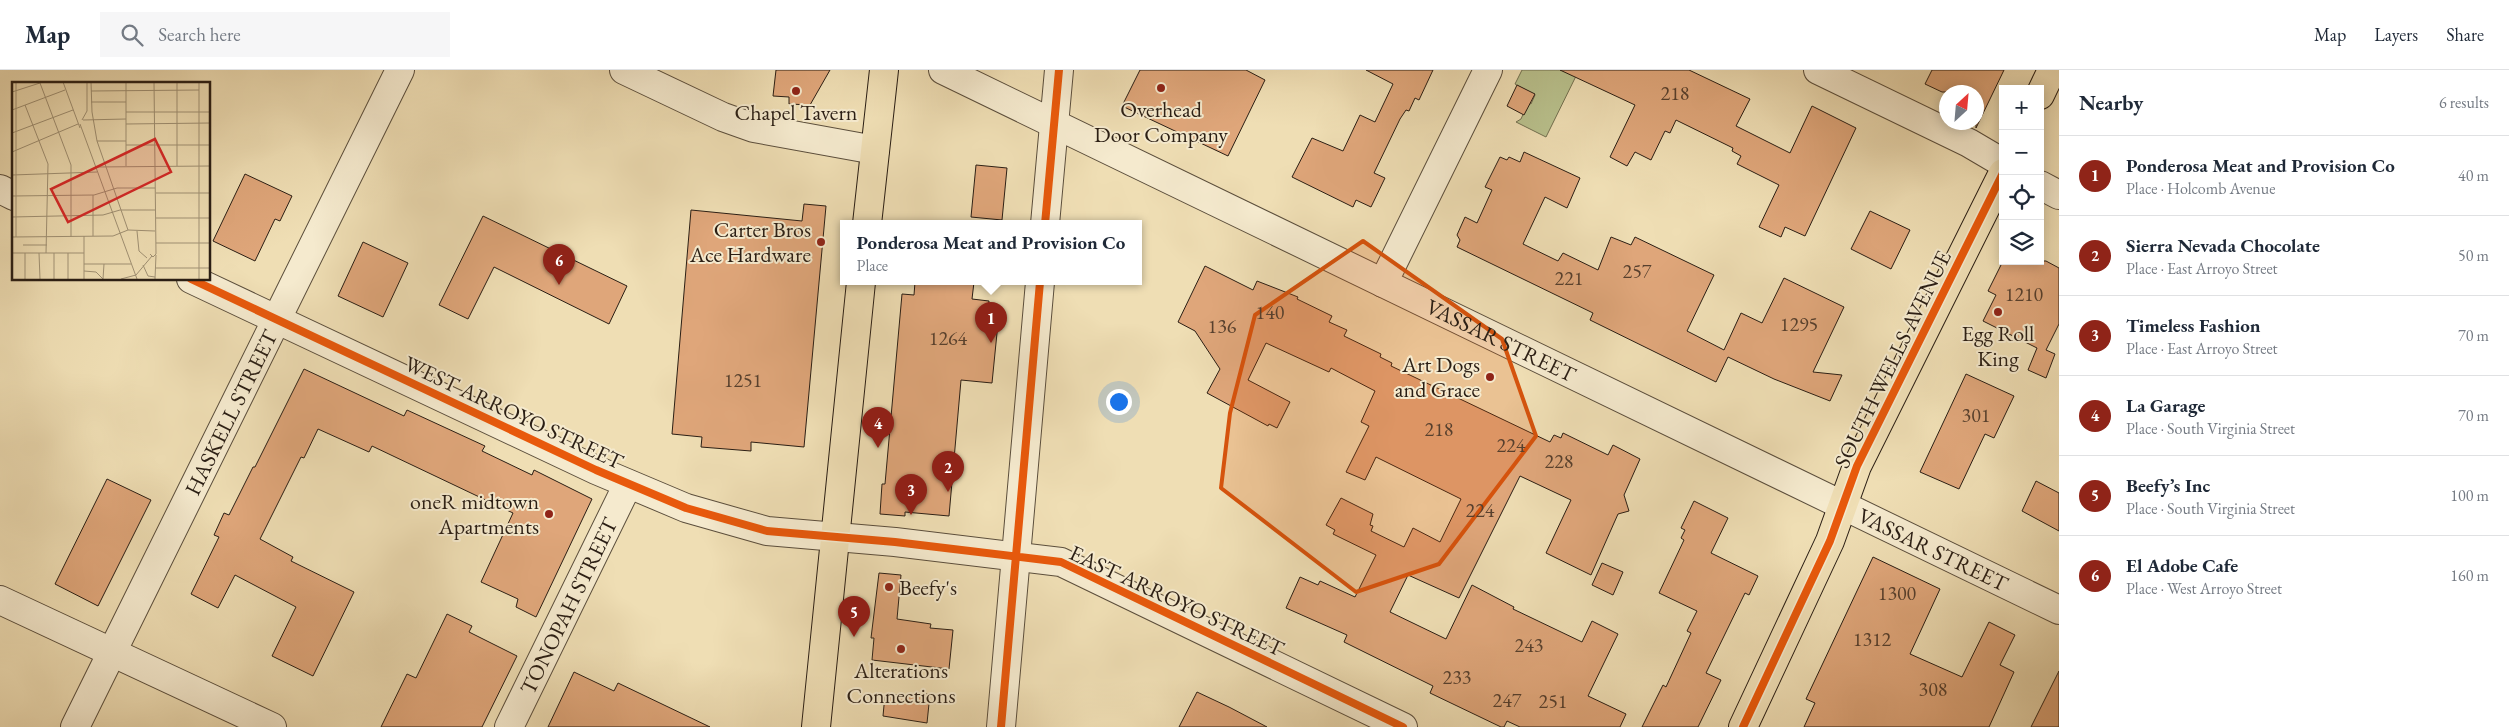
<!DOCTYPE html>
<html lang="en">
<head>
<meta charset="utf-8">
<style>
	:root { --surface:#fff; --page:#f6f6f7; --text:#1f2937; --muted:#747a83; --line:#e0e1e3; --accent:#8f2418 }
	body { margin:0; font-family:"EB Garamond",serif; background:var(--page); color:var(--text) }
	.controls { position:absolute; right:15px; top:15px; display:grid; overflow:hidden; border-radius:0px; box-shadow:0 2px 12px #0003 }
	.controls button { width:45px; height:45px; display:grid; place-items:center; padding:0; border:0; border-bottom:1px solid var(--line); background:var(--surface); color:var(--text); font:25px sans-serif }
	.compass { position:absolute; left:1939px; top:15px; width:45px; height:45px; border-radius:50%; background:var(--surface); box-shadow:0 2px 12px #0003; rotate:26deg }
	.you { position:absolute; left:1118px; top:331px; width:18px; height:18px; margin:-12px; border:4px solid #fff; border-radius:50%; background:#1a73e8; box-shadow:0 0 0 8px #1a73e833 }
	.badge { display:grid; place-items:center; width:32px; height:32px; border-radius:50%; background:var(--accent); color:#fff; font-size:16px; font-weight:700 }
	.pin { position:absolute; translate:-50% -41px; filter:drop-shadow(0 1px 2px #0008) }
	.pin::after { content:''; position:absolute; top:26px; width:18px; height:15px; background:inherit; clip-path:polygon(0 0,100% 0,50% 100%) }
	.popup { position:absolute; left:840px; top:150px; width:302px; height:65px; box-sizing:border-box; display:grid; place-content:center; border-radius:0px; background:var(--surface); filter:drop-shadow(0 1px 4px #0005); font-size:16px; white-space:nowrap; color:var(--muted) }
	.popup b { font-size:19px; color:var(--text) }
	.popup::after { content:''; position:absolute; left:50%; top:100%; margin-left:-10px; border:10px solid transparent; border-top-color:var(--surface) }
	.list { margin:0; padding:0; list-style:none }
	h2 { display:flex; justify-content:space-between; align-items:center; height:65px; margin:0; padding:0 20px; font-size:21px }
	h2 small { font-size:16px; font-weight:400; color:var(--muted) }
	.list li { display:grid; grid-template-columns:32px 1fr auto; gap:15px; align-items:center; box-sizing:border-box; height:80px; padding:0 20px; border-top:1px solid var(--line) }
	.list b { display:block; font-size:19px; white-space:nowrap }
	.list p { margin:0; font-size:16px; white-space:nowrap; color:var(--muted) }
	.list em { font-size:16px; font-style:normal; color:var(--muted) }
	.icon { flex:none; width:28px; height:28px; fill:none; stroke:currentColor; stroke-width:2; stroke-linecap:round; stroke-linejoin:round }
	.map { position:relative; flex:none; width:2059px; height:657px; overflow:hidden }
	header { display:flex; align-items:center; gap:30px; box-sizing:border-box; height:70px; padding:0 25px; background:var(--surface); border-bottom:1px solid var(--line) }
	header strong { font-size:24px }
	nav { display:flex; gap:28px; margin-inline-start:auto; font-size:18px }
	.search { width:350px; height:45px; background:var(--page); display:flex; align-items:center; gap:12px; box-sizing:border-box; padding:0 18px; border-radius:0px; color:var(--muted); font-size:19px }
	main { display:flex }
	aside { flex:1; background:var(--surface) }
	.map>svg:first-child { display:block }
	.green { fill:#b9c18d; stroke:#727050 }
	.building { fill:#dfa67a; stroke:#2a1e14 }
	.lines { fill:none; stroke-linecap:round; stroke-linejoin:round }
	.minor-casing { stroke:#5b4e3c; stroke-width:30 }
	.major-casing { stroke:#2a1e14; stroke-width:30 }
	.minor { stroke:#f5eace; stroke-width:28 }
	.major { stroke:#efdeb4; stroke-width:28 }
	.cycleway-casing { stroke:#f5eace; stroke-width:11 }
	.cycleway { stroke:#e8590c; stroke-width:8 }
	.marked { fill:#d5530d; fill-opacity:0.2; stroke:#d5530d; stroke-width:4; stroke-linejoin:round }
	.poi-dot { fill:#8f2418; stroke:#f5eace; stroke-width:2 }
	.labels { text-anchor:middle; stroke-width:4; stroke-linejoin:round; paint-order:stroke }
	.number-label { font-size:20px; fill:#57402e }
	.poi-label { font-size:22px; fill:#2a1e14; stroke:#f5eace }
	.street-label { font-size:22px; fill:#2a1e14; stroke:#f5eace }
	.inset-road { fill:none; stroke:#a09174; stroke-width:1 }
	.view { fill:#d62828; fill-opacity:0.15; stroke:#d62828; stroke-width:2.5 }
	.inset-edge { fill:none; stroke:#2a1e14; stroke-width:2.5 }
</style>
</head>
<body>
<header>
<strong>Map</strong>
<div class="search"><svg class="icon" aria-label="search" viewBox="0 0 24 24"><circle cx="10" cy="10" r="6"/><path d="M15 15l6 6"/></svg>Search here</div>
<nav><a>Map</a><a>Layers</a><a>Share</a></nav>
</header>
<main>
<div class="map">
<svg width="2059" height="657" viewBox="0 0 2059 657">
	<rect width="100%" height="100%" fill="#efdeb4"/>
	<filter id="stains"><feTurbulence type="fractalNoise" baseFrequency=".004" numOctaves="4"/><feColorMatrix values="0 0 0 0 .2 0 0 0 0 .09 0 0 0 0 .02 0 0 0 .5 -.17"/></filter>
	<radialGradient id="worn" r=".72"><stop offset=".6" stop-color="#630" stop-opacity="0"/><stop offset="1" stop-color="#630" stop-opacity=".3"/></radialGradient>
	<!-- green -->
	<path class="green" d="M 1522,0 L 1579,0 L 1546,67 L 1516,52 L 1521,49 L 1528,33 L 1531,34 L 1535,25 L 1515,14 Z"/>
	<!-- building -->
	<path class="building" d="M 776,0 L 830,0 L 810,35 L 789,34 L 789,27 L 773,26 Z
		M 1140,0 L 1246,0 L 1265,10 L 1228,86 L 1122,36 Z
		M 1366,0 L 1433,0 L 1419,30 L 1415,28 L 1409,41 L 1406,40 L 1400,49 L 1374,103 L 1385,108 L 1371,137 L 1356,130 L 1353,137 L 1292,107 L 1312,68 L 1343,81 L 1360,45 L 1375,52 L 1393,14 Z
		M 1560,0 L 1689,0 L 1750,29 L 1736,56 L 1790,83 L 1812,36 L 1856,58 L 1805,166 L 1785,157 L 1781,167 L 1759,157 L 1779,115 L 1737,94 L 1741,86 L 1732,81 L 1733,78 L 1676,50 L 1670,63 L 1665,61 L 1651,90 L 1635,82 L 1627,96 L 1610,87 L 1635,35 Z
		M 1932,0 L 2004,0 L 1976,58 L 1976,22 L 1942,22 L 1925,14 Z
		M 1517,15 L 1535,24 L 1524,45 L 1507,36 Z
		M 1524,82 L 1580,108 L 1567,138 L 1545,127 L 1523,174 L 1558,191 L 1563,183 L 1598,200 L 1611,167 L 1631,175 L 1635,167 L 1714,205 L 1687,261 L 1724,280 L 1741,243 L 1762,253 L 1784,208 L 1844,237 L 1813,302 L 1842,305 L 1830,331 L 1774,309 L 1728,287 L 1716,312 L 1590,250 L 1593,243 L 1457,177 L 1460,170 L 1457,165 L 1465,147 L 1477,153 L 1492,120 L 1485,117 L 1500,87 L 1507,90 L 1509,87 L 1520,92 Z
		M 976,95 L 1007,98 L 1002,150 L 971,147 Z
		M 245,104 L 292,126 L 280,151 L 275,149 L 255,191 L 213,171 Z
		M 804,134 L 826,136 L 804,377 L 751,372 L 751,381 L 701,377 L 702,367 L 672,364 L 691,140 L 802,151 Z
		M 1870,141 L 1910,160 L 1891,199 L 1851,179 Z
		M 483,146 L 627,216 L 609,254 L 494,197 L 468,249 L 439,235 Z
		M 363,172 L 408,193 L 383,247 L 338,226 Z
		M 2003,191 L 2046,191 L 2059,198 L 2059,254 L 2046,280 L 2055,284 L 2046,308 L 2028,300 L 2037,278 L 1983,251 L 1996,225 L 1988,221 Z
		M 1205,196 L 1253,220 L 1257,211 L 1298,227 L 1297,229 L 1332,246 L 1329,252 L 1347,260 L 1344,266 L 1381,284 L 1380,287 L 1392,293 L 1391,296 L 1550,372 L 1554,365 L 1561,368 L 1563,363 L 1608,385 L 1613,375 L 1640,389 L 1624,425 L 1629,441 L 1618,444 L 1591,505 L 1546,483 L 1571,430 L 1520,406 L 1459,528 L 1408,505 L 1390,542 L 1446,569 L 1472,515 L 1514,537 L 1513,539 L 1582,572 L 1592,551 L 1618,564 L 1588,626 L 1626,644 L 1620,657 L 1520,657 L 1507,651 L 1504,657 L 1501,657 L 1430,623 L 1433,616 L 1344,572 L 1347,565 L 1286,538 L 1300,507 L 1318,515 L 1320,511 L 1355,527 L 1376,485 L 1333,464 L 1335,460 L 1326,455 L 1341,428 L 1373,444 L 1370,455 L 1373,456 L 1371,461 L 1404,477 L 1413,458 L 1440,472 L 1461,429 L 1376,387 L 1365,410 L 1346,402 L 1369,356 L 1361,352 L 1375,321 L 1331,298 L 1329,302 L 1266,273 L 1248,310 L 1290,332 L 1277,358 L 1269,354 L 1268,356 L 1207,323 L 1220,299 L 1195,261 L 1178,252 Z
		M 915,212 L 974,212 L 972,229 L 989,231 L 988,242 L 999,243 L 992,313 L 961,310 L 949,446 L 905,442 L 905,446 L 880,444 L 882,414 L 885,414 L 902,224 L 914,225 Z
		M 304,299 L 404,346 L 407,340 L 485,376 L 482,381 L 532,405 L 534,400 L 592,429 L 536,547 L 516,537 L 518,529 L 481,512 L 513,443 L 372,376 L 369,382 L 318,359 L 304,388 L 301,387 L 260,469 L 293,487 L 291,491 L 354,522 L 313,606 L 272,586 L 296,537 L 235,505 L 218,538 L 191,524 L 219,467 L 214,465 L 224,443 L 229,445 L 253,397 L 255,397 Z
		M 1966,304 L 2014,326 L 1994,368 L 1985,364 L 1959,419 L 1920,402 Z
		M 107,409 L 151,430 L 98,536 L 55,514 Z
		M 2036,411 L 2059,423 L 2059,461 L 2022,441 Z
		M 1694,431 L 1728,448 L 1711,483 L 1758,506 L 1749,525 L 1745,523 L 1706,603 L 1721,610 L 1698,657 L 1642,657 L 1663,615 L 1666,617 L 1691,563 L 1687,561 L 1697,541 L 1659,523 L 1684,470 L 1681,468 L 1685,460 L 1681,458 Z
		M 1873,487 L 1940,519 L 1910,584 L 1962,607 L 1989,552 L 2015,565 L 2000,595 L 2014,602 L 1989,657 L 1804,657 L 1815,633 L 1806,629 Z
		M 1602,493 L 1623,502 L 1613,525 L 1592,515 Z
		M 879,503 L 901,505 L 897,549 L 931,554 L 930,558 L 953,560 L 949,599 L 872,590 L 874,568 L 871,568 Z
		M 447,544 L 472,556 L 469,562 L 517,586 L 482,657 L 381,657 L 407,604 L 416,608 Z
		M 2059,601 L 2059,657 L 2031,657 Z
		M 574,602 L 614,621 L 618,613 L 710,657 L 548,657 Z
		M 1197,622 L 1229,637 L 1267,657 L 1179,657 Z
		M 930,624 L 927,653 L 883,646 L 885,625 Z"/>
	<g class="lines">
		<!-- minor casing -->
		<g class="minor-casing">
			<g id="minor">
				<path d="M 624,0 L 723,47 L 754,58 L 875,80"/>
				<path id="s1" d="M 943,0 L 2059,540"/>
				<path d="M 1818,0 L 1969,73 L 2003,93"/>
				<path d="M 2040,115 L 2059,125"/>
				<path d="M 0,119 L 14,126"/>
				<path d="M 1045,154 L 1059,0"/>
				<path d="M 191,209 L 596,400 L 686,438 L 767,461 L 895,472 L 1061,492 L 1403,657"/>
				<path d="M 1383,213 L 1488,0"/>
				<path d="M 0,530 L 272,657"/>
				<path id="s2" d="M 75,657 L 400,0"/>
				<path id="s3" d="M 509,657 L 628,414"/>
				<path d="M 1001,657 L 1040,212"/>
			</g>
		</g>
		<!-- major casing -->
		<g class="major-casing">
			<path id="major" d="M 2040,25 L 2052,0
				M 867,154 L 884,0
				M 816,657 L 861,212
				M 1743,657 L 1830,471 L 1857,396 L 2003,103"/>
		</g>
		<!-- minor -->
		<use href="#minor" class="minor"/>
		<!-- major -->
		<use href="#major" class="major"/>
		<!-- cycleway casing -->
		<g class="cycleway-casing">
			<path id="cycleway" d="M 1045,154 L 1059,0
				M 191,209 L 596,400 L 686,438 L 767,461 L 895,472 L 1061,492 L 1403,657
				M 1001,657 L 1040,212
				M 1743,657 L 1830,471 L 1857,396 L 2003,103"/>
		</g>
		<!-- cycleway -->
		<use href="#cycleway" class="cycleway"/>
	</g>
	<!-- marked area -->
	<path class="marked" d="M 1363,171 L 1502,269 L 1536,366 L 1439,494 L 1356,522 L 1221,418 L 1230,343 L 1255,245 Z"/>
	<!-- markers -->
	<g class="poi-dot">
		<circle cx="1161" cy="18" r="5"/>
		<circle cx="796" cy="21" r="5"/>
		<circle cx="821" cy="172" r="5"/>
		<circle cx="1998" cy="242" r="5"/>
		<circle cx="1490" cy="307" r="5"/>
		<circle cx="549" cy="444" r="5"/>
		<circle cx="889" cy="517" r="5"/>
		<circle cx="901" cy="579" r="5"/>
	</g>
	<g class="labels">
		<!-- number labels -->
		<g class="number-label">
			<text x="1675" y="30">218</text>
			<text x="1637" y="208">257</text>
			<text x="1569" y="215">221</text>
			<text x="2024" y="231">1210</text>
			<text x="1270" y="249">140</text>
			<text x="1799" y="261">1295</text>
			<text x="1222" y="263">136</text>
			<text x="948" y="275">1264</text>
			<text x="743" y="317">1251</text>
			<text x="1976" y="352">301</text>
			<text x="1439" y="366">218</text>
			<text x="1511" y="382">224</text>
			<text x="1559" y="398">228</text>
			<text x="1480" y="447">224</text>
			<text x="1897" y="530">1300</text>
			<text x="1872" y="576">1312</text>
			<text x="1529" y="582">243</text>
			<text x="1457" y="614">233</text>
			<text x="1933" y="626">308</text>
			<text x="1507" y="637">247</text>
			<text x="1553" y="638">251</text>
		</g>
		<!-- poi labels -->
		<g class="poi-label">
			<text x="1161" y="47">Overhead<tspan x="1161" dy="25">Door Company</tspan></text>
			<text x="796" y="50">Chapel Tavern</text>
			<text x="811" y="167" text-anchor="end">Carter Bros<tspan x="811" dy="25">Ace Hardware</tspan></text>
			<text x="1998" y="271">Egg Roll<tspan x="1998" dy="25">King</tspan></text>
			<text x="1480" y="302" text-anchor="end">Art Dogs<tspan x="1480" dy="25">and Grace</tspan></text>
			<text x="539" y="439" text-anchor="end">oneR midtown<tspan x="539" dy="25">Apartments</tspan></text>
			<text x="899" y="525" text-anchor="start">Beefy's</text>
			<text x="901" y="608">Alterations<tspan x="901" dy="25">Connections</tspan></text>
		</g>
		<!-- street labels -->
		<g class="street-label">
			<text dy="8" stroke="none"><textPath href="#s1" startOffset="620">VASSAR STREET</textPath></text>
			<text transform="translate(1892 289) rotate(-64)" y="8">SOUTH WELLS AVENUE</text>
			<text dy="8" stroke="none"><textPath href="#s2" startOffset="351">HASKELL STREET</textPath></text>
			<text transform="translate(514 342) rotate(25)" y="8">WEST ARROYO STREET</text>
			<text dy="8" stroke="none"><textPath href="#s1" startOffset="1100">VASSAR STREET</textPath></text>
			<text transform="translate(1177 530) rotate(25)" y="8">EAST ARROYO STREET</text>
			<text dy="8" stroke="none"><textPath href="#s3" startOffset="135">TONOPAH STREET</textPath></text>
		</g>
	</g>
	<!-- overview -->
	<g transform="translate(12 12)">
		<rect width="198" height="198" fill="#efdeb4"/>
		<path class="inset-road" d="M 51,0 L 68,46M 79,0 L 80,30 L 85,59 L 116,148M 187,0 L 187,197M 28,1 L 59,83 L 59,155M 79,9 L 187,8M 0,10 L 31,0M 79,20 L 114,20M 13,23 L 36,82 L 34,171M 0,28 L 53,8M 114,30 L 198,30M 70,38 L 75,29 L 75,0M 71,38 L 114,37M 68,42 L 125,197M 114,42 L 198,41M 0,51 L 61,28M 85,59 L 114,59M 114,63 L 198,63M 0,70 L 66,42M 114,84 L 114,0M 165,84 L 165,0M 83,85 L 198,84M 0,93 L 85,90M 144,111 L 198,111M 0,114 L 82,113 L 105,106 L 143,106M 0,135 L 91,133 L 108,128 L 143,128M 144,136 L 198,136M 116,148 L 143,149M 125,149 L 127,169 L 135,176M 81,154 L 81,113M 0,155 L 101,154 L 116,148M 4,155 L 4,0M 144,161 L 198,161M 11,163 L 35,163M 0,171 L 72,171M 13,171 L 13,197M 27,171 L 28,197M 42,171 L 42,197M 56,171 L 56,197M 138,172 L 141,175 L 144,172 L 142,0M 72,182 L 119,182M 131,183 L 136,194 L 143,195M 143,186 L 198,186M 72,189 L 84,190 L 91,197M 124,193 L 140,174M 72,197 L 72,154M 91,197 L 92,182M 109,197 L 124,193M 143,197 L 144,173"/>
		<path class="view" d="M 143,57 L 159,90 L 56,140 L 39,107 Z"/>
		<rect width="198" height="198" class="inset-edge"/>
	</g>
	<rect width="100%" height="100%" filter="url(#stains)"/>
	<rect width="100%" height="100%" fill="url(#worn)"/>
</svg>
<div class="controls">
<button>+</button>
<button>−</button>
<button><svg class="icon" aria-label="locate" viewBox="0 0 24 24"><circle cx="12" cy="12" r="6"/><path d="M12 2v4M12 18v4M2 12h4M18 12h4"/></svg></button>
<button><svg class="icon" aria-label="layers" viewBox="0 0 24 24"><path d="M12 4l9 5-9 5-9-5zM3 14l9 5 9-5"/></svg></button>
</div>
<svg class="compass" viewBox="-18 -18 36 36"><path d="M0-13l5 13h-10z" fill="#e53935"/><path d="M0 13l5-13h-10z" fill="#747a83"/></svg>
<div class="you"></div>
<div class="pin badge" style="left:991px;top:273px">1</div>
<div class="popup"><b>Ponderosa Meat and Provision Co</b>Place</div>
<div class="pin badge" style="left:948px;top:422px">2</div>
<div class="pin badge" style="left:911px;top:445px">3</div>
<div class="pin badge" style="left:878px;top:378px">4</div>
<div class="pin badge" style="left:854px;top:567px">5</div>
<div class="pin badge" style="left:559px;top:215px">6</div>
</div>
<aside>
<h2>Nearby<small>6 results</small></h2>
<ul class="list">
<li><span class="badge">1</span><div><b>Ponderosa Meat and Provision Co</b><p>Place · Holcomb Avenue</p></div><em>40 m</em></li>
<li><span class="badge">2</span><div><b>Sierra Nevada Chocolate</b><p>Place · East Arroyo Street</p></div><em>50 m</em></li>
<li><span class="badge">3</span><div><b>Timeless Fashion</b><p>Place · East Arroyo Street</p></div><em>70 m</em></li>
<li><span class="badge">4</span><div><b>La Garage</b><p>Place · South Virginia Street</p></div><em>70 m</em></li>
<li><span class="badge">5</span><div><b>Beefy’s Inc</b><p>Place · South Virginia Street</p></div><em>100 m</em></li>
<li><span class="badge">6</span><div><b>El Adobe Cafe</b><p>Place · West Arroyo Street</p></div><em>160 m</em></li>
</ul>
</aside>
</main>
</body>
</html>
